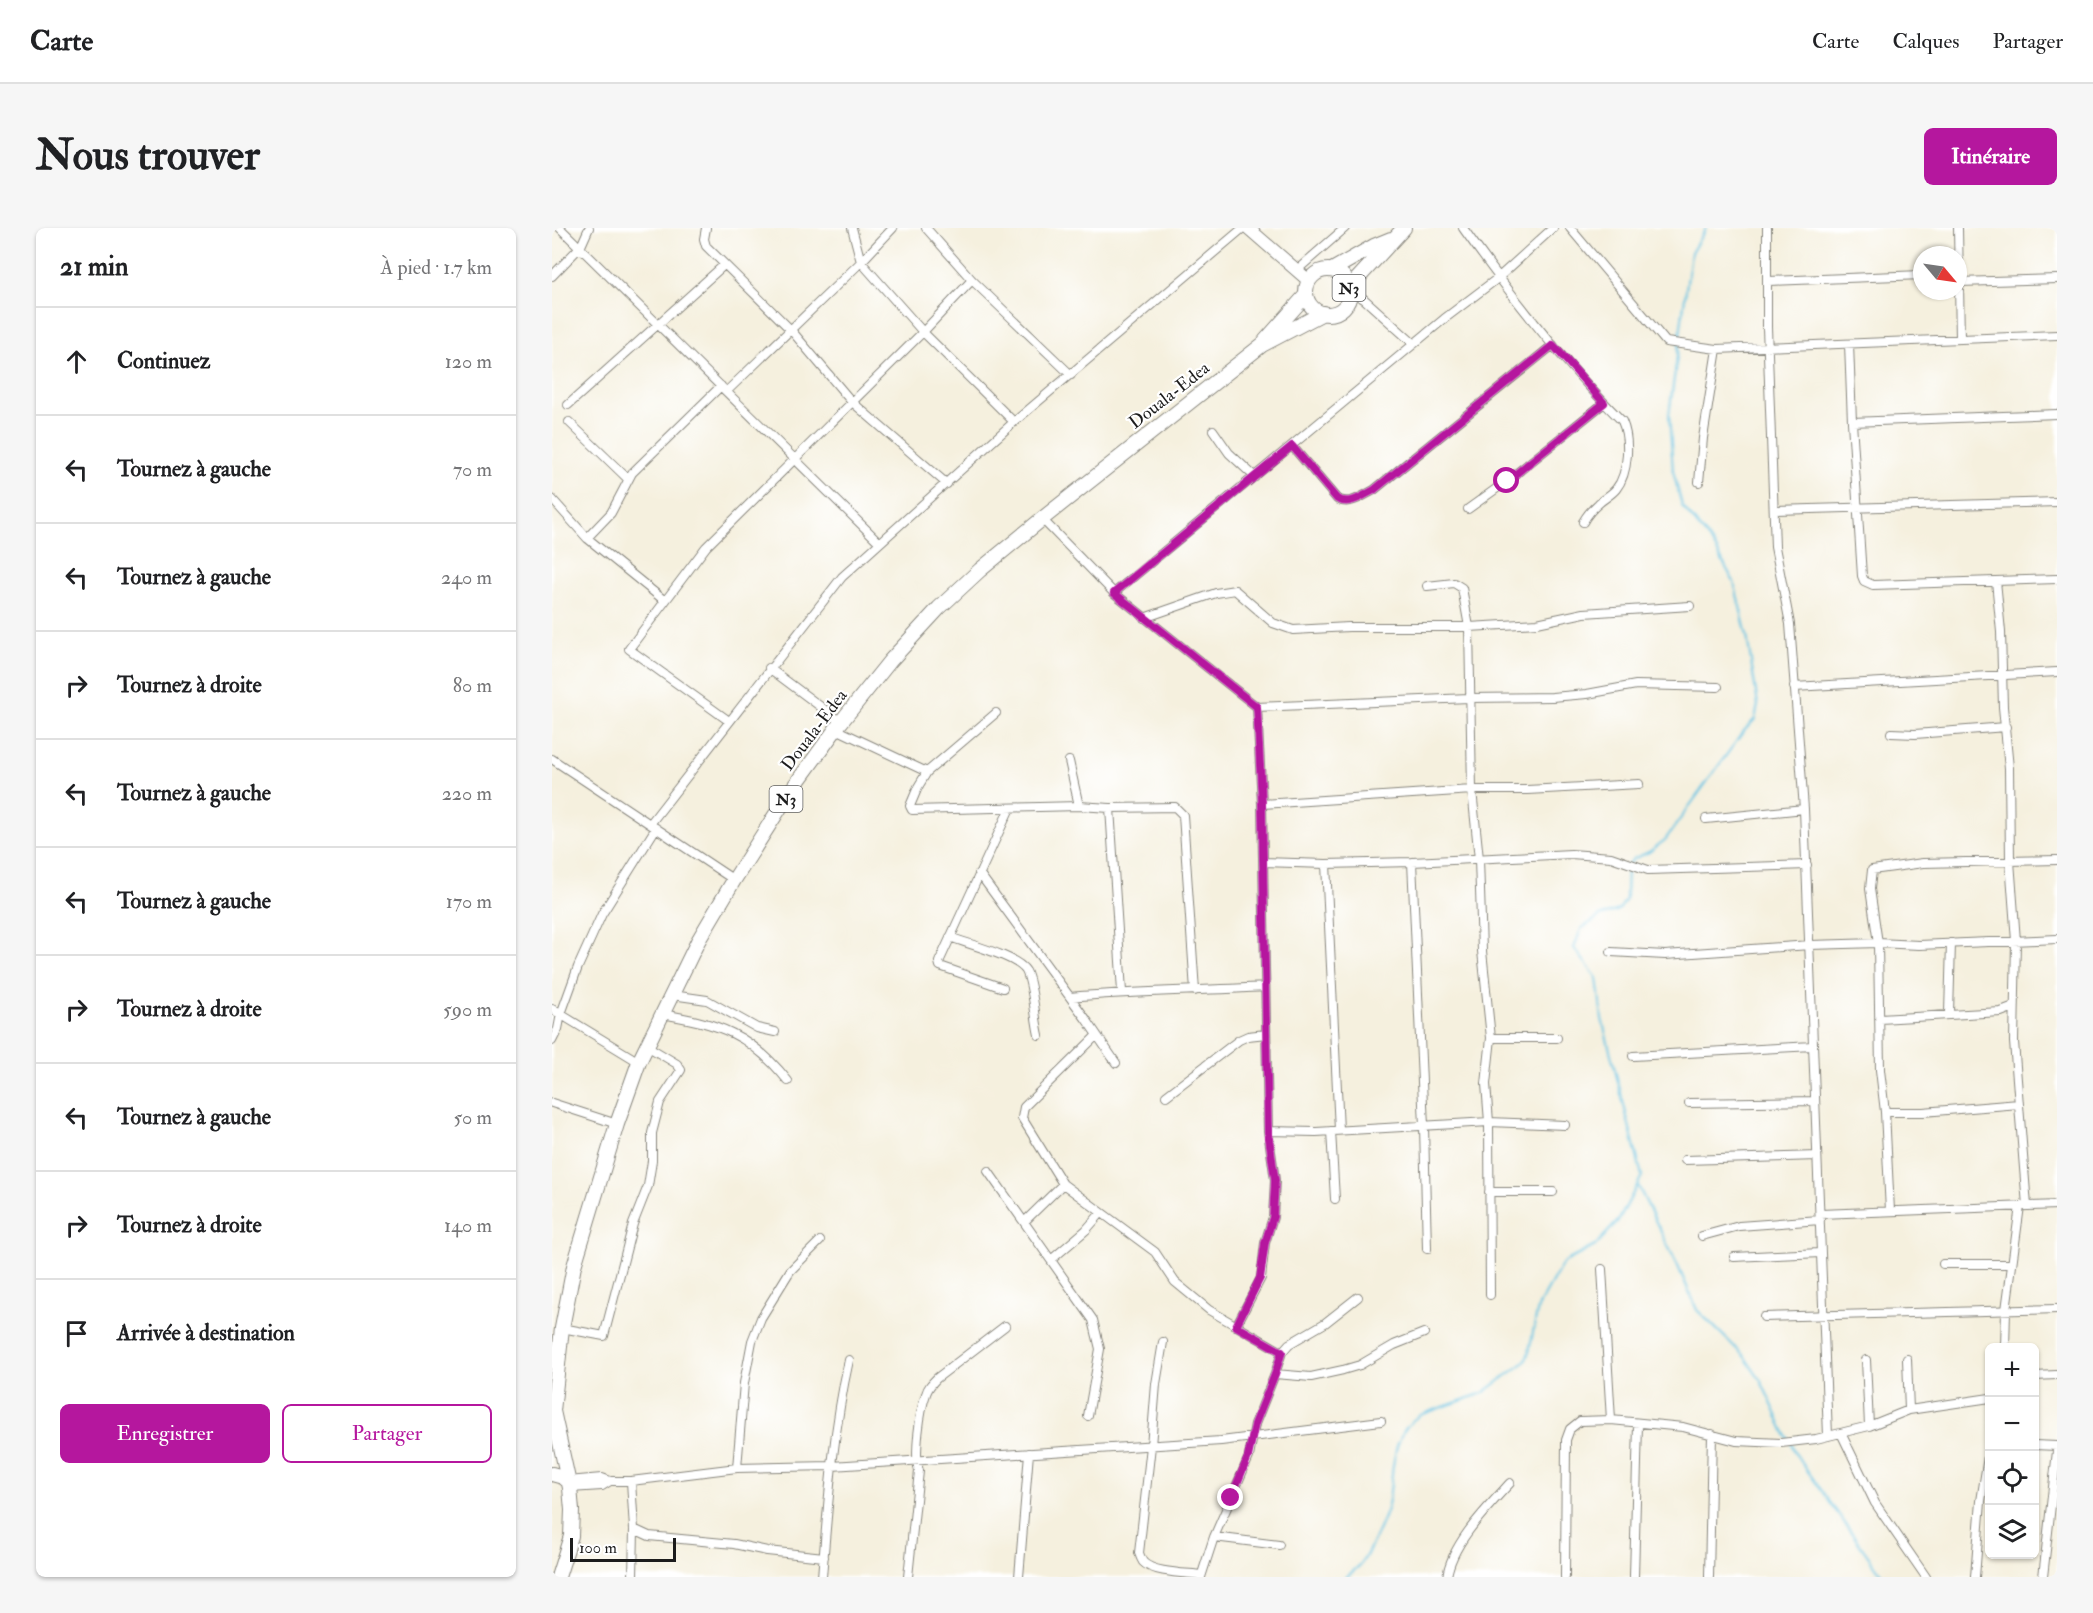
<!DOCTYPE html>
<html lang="fr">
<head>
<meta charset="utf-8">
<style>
	:root { --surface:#fff; --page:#f6f6f6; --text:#202124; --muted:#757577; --line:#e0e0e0; --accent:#b5179e }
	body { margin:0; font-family:"IM FELL Double Pica",serif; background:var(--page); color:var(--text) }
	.controls { position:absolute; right:18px; bottom:18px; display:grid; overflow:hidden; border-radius:9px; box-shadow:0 2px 4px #0004 }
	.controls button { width:54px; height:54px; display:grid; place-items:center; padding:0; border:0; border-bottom:2px solid var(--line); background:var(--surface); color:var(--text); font:30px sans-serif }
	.compass { position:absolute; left:1361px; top:18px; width:54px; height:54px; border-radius:50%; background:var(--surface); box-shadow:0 2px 4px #0004; rotate:119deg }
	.scale { position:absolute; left:18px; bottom:15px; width:106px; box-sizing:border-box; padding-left:6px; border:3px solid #1c1c1c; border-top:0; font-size:16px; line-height:21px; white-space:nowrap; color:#1c1c1c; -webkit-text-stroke:4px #fff; paint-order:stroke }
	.stop { position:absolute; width:18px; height:18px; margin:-14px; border:4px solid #b5179e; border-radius:50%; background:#fff }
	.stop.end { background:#b5179e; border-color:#fff; box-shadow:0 2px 6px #0008 }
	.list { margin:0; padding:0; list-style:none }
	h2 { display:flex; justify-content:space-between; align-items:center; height:78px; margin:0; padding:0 24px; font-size:26px }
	h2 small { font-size:20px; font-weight:400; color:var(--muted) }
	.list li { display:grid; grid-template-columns:39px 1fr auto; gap:18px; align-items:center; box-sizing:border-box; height:108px; padding:0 24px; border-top:2px solid var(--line) }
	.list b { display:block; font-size:22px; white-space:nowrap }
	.list em { font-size:20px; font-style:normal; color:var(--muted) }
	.actions { display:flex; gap:12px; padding:18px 24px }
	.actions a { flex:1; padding:14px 0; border:2px solid var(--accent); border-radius:9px; text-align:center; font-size:21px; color:var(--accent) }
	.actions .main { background:var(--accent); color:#fff }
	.icon { flex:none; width:33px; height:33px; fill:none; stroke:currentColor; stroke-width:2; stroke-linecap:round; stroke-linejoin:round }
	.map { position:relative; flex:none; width:1505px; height:1349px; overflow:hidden; border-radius:9px }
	header { display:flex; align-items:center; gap:36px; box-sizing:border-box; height:84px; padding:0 30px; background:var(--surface); border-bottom:2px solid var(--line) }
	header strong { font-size:28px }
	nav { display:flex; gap:33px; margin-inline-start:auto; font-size:21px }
	.intro { display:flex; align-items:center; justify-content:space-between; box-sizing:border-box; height:144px; padding:0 36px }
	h1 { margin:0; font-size:42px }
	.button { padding:15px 27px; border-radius:9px; background:var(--accent); color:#fff; font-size:21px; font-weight:700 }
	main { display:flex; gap:36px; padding:0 36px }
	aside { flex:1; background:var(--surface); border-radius:9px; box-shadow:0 2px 4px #0004 }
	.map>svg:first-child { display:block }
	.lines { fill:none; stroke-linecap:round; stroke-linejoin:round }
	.stream { stroke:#65c3e3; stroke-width:2 }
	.minor-casing { stroke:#88867d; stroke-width:10 }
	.secondary-casing { stroke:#88867d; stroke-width:14 }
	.trunk-casing { stroke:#88867d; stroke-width:16 }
	.minor { stroke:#fff; stroke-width:8 }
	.secondary { stroke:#fff; stroke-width:12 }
	.trunk { stroke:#fff; stroke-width:14 }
	.route { stroke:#b5179e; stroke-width:8 }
	.labels { text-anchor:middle; stroke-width:4.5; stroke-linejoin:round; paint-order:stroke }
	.shield { fill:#fff; stroke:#606060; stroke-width:1.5 }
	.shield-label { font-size:16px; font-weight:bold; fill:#1c1c1c }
	.street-label { font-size:18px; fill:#1c1c1c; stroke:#fff }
</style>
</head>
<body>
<header>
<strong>Carte</strong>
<nav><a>Carte</a><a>Calques</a><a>Partager</a></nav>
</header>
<div class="intro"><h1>Nous trouver</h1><a class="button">Itinéraire</a></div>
<main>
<aside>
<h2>21 min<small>À pied · 1.7 km</small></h2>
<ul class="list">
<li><svg class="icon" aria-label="ahead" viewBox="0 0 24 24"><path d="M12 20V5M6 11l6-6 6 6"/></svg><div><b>Continuez</b></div><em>120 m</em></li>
<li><svg class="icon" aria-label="left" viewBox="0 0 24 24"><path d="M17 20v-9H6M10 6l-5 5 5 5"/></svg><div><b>Tournez à gauche</b></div><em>70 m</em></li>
<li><svg class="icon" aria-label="left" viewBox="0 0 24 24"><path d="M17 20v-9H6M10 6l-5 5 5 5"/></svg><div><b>Tournez à gauche</b></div><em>240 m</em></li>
<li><svg class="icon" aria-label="right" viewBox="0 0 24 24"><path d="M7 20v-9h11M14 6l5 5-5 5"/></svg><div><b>Tournez à droite</b></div><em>80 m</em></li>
<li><svg class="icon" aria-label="left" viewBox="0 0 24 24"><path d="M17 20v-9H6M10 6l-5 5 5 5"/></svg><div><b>Tournez à gauche</b></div><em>220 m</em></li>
<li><svg class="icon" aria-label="left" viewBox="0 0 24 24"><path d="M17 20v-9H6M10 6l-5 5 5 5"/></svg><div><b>Tournez à gauche</b></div><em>170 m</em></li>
<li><svg class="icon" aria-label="right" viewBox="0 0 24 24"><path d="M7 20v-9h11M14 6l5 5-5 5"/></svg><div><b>Tournez à droite</b></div><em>590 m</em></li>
<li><svg class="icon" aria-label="left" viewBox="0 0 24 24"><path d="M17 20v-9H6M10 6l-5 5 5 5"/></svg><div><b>Tournez à gauche</b></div><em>50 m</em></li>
<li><svg class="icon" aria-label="right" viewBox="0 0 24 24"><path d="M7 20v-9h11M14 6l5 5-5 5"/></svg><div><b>Tournez à droite</b></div><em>140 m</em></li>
<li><svg class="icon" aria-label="arrive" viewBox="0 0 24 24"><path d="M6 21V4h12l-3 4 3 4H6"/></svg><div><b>Arrivée à destination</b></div></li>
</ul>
<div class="actions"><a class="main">Enregistrer</a><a>Partager</a></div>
</aside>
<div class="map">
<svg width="1505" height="1349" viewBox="0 0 1505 1349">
	<rect width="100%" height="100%" fill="#fff"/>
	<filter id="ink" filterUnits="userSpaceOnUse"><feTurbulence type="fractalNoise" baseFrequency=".0167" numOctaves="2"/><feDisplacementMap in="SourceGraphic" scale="12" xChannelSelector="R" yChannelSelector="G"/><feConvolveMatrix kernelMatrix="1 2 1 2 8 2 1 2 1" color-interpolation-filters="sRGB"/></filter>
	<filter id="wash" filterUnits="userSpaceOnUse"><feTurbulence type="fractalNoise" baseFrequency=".008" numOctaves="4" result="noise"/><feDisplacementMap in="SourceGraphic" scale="24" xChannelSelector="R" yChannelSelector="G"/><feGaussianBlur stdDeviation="1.35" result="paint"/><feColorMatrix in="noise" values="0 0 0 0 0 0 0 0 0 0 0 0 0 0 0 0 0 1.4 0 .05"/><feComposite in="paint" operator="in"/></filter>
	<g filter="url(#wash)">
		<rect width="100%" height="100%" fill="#f5f0de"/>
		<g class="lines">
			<!-- stream -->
			<path class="stream" d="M 1086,958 L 1125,1036 L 1145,1082 L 1192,1128 L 1209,1153 L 1236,1211
				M 1239,1216 L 1245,1228 L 1331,1349
				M 794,1349 C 799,1345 804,1341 808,1337 C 815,1329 834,1287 836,1277 C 842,1246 837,1206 868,1187 L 931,1165 L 973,1134 L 977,1124 L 986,1079 L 1011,1035 L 1043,1018 L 1067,992 L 1090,948 L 1050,791 L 1045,750 L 1022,720 L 1029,701 L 1048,688 L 1067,682 L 1074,671 L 1075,638 L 1081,631 L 1097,624 L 1113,612 L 1191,504 L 1203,491 L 1206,477 L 1195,408 L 1182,354 L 1161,316 L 1130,278 L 1121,243 L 1117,187 L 1139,25 L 1154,0"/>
		</g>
	</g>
	<g filter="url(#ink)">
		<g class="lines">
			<!-- minor casing -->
			<g class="minor-casing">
				<path id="minor" d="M 8,0 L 327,314
					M 154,0 L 152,11 L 154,18 L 239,102 L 299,173 L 395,256
					M 300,0 L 309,34 L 371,104 L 462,194
					M 374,0 L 420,52 L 519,147
					M 911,0 C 959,68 1011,134 1070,193 C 1078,211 1077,245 1064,261 C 1059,267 1051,271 1046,276 C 1040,281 1035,287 1031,294
					M 1018,0 L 1114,114 L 1165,121 L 1505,107
					M 1215,0 L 1215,99 L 1223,319 L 1238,396 L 1252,581 L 1276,1208
					M 1406,0 L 1408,111
					M 745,42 L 793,0
					M 0,48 L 29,18 L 37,0
					M 1216,53 L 1370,47
					M 1407,54 L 1505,51
					M 798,64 L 812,71 L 862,116
					M 1297,116 L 1300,194 L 1310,348 L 1312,353 L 1321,357 L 1505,351
					M 175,163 L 309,34 L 341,0
					M 16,177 L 172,37
					M 17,194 L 76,251
					M 1300,194 L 1505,186
					M 661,202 L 677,225 L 703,249
					M 740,218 L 785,271 C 798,278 810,268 822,262 L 1001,117
					M 1147,254 L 1151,210 L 1165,121
					M 0,271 L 35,310 L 113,373
					M 916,281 L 955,253 L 1052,175
					M 1223,282 L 1505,274
					M 490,291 L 562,365 L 705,479 L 917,470 L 1000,469 L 1035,466 L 1084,457 L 1166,459
					M 35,310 L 59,285 L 80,245 L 169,158
					M 1444,353 L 1449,404 L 1451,479 L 1457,540 L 1458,633 L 1464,713 L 1462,814 L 1475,978
					M 875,358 L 902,355 L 910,360 L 917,399 L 920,562 L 927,631 L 930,723 L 939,810 L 934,856 L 937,894 L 938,1067
					M 562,365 L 892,91 L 946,50 L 1001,0
					M 592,390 L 664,365 L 683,362 L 721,395 L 741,402 L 797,399 L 917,399 L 985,395 L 1032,385 L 1138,378
					M 217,440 L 289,494
					M 1242,459 L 1505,444
					M 444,485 L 375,544 L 366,559 L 358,578 L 360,582 L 527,578 L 558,580 L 623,579 L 631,587 L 643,763
					M 177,493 L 77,421 L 154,319 L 371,104 L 420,52
					M 284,501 L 375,544
					M 1339,505 L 1363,506 L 1454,499
					M 0,531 L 182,652
					M 517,533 L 527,578
					M 710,576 L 920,562 L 975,562 L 1087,556
					M 558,580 L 570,764
					M 1154,591 L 1252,581
					M 98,596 L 290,349 L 462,194 L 691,0
					M 711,634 L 774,636 L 860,634 L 1019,626 L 1059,629 L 1096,642 L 1255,637
					M 860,634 L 872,898 L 875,1021
					M 774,636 L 787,902
					M 427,645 L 534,791 L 564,835
					M 398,709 C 415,716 465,728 474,743 C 481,756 483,791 487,807
					M 1059,724 L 1113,727 L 1258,717 L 1326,715 L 1367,717 L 1505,711
					M 451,760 L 388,738 L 387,734 L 458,580
					M 120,767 L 155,772 L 205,800 L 223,804
					M 518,769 C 583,763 648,763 713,759
					M 0,781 L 87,834
					M 1397,785 L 1399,715
					M 110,786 C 167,796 198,805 236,853
					M 1328,791 L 1449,784 L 1462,779
					M 545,807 L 472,879 L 470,890 L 511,956 L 603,1024 L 623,1054 L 657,1082 L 730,1124
					M 939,810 L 1005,810
					M 0,813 L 6,801 L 9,786 L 26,739 L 50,686 L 104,600
					M 1081,828 L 1261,818
					M 614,868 L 687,812 L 696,808 L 714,806
					M 0,875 L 65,896
					M 1137,875 L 1263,873
					M 1333,884 L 1371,884 L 1467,876
					M 716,903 L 764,904 L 937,894 L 1013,897
					M 779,903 L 783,971
					M 1133,932 L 1265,928
					M 436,943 L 541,1092 L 548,1121 L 536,1188
					M 937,964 L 1001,964
					M 1338,983 L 1333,884 L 1328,842 L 1326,715 L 1318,661 L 1320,642 L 1371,635 L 1505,632
					M 1268,986 L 1505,977
					M 472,994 L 511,956
					M 1150,1008 L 1187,998 L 1268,992
					M 1182,1029 L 1269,1025
					M 499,1032 L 534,1002 L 549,985
					M 1391,1036 L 1460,1036
					M 1050,1041 L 1059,1192
					M 1212,1089 L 1505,1081
					M 684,1098 L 709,1050 L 713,1015 L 721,989 L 723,952 L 716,903 L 710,576 L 705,479
					M 10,1100 L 52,1108 L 81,996 L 96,958 L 100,933 L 100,905 L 108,874 L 129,842 L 125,836 L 95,818
					M 611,1114 L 604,1156 L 599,1218 L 587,1325 C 588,1328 589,1331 591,1334 C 601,1345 635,1345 649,1347
					M 1453,1120 L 1454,1082 L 1468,978
					M 1355,1131 L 1357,1182
					M 1314,1132 L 1317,1198
					M 723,1146 L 759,1149 L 791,1142 L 808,1137 L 842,1117 L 872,1105
					M 1482,1148 L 1505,1147
					M 1289,1205 L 1323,1275 L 1374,1349
					M 1482,1217 L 1505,1218
					M 185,1240 L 192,1155 L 200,1113 L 209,1090 L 238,1043 L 268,1013
					M 16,1253 L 50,1250 L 58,1253 L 79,1253 L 185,1240 L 280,1238 L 669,1213 L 829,1193
					M 79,1253 L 82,1301 L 81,1349
					M 18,1260 L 50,1258 L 58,1253
					M 82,1301 L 97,1308 L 182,1316 L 215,1323 L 272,1329
					M 662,1309 L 727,1317
					M 270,1349 C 276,1276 281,1203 297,1132
					M 356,1349 L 367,1243 C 362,1227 368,1182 374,1166 C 376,1159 380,1155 385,1150 L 453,1098
					M 467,1349 L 477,1225
					M 649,1349 L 662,1309 L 697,1229 L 703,1196 L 723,1146 L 730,1124 L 737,1116 L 773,1095 L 806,1069
					M 895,1349 C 899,1316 936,1279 958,1255
					M 1013,1349 L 1014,1212 L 1018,1201 L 1028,1193 L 1059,1192 L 1131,1199 L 1184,1213 L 1229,1215 L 1264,1211 L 1317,1198 L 1357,1182 L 1438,1170
					M 1082,1349 L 1086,1196
					M 1157,1349 L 1160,1206
					M 1423,1349 L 1429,1273 L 1438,1216
					M 1491,1349 L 1505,1223"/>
			</g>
			<!-- secondary casing -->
			<g class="secondary-casing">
				<path id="secondary" d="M 696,0 L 757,53"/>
			</g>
			<!-- trunk casing -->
			<g class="trunk-casing">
				<path id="trunk" d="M 780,42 L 822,18 L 839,11
					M754 64a22 22 0 1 1 44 0a22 22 0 1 1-44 0Z
					M 797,60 L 852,0
					M 713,113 L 754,67
					M 0,1246 L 11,1249 L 16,1253
					M 6,1349 L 19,1308 L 20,1282 L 18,1260 L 1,1183 L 10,1100 L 22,1038 L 65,896 L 87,834 L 146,713 L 182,652 L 238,564 L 289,494 L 338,433 L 387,380 L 428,342 L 490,291 L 710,117 L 771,85"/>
			</g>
			<!-- minor -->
			<use href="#minor" class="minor"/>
			<!-- secondary -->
			<use href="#secondary" class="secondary"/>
			<!-- trunk -->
			<use href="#trunk" class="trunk"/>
		</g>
	</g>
	<g class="lines" filter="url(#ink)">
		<!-- route -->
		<path class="route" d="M 679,1270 L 696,1229 L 703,1196 L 723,1146 L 730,1124 L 684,1098 L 708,1050 L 713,1015 L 721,989 L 723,952 L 716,903 L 710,576 L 705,479 L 562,365 L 740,218 L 785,271 C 798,278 810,268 822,262 L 1001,117 L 1052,175 L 955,253"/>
	</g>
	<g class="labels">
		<!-- shield labels -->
		<g class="shield">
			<rect x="780.5" y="47" width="33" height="26" rx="4.5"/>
			<rect x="217.5" y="558" width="33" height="26" rx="4.5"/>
		</g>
		<g class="shield-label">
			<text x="797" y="66">N3</text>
			<text x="234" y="577">N3</text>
		</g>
		<!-- street labels -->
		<g class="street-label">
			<text transform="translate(617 167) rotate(-38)" y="6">Douala-Edea</text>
			<text transform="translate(262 502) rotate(-53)" y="6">Douala-Edea</text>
		</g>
	</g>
</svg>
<div class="controls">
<button>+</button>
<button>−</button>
<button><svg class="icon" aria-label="locate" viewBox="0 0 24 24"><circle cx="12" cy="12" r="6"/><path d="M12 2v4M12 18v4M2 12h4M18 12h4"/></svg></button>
<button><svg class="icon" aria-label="layers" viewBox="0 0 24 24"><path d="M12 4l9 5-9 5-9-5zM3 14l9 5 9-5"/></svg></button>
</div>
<svg class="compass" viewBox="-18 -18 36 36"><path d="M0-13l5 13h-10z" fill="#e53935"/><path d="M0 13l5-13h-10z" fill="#757577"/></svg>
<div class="scale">100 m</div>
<div class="stop" style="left:955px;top:253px"></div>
<div class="stop end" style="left:679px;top:1270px"></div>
</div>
</main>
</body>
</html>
